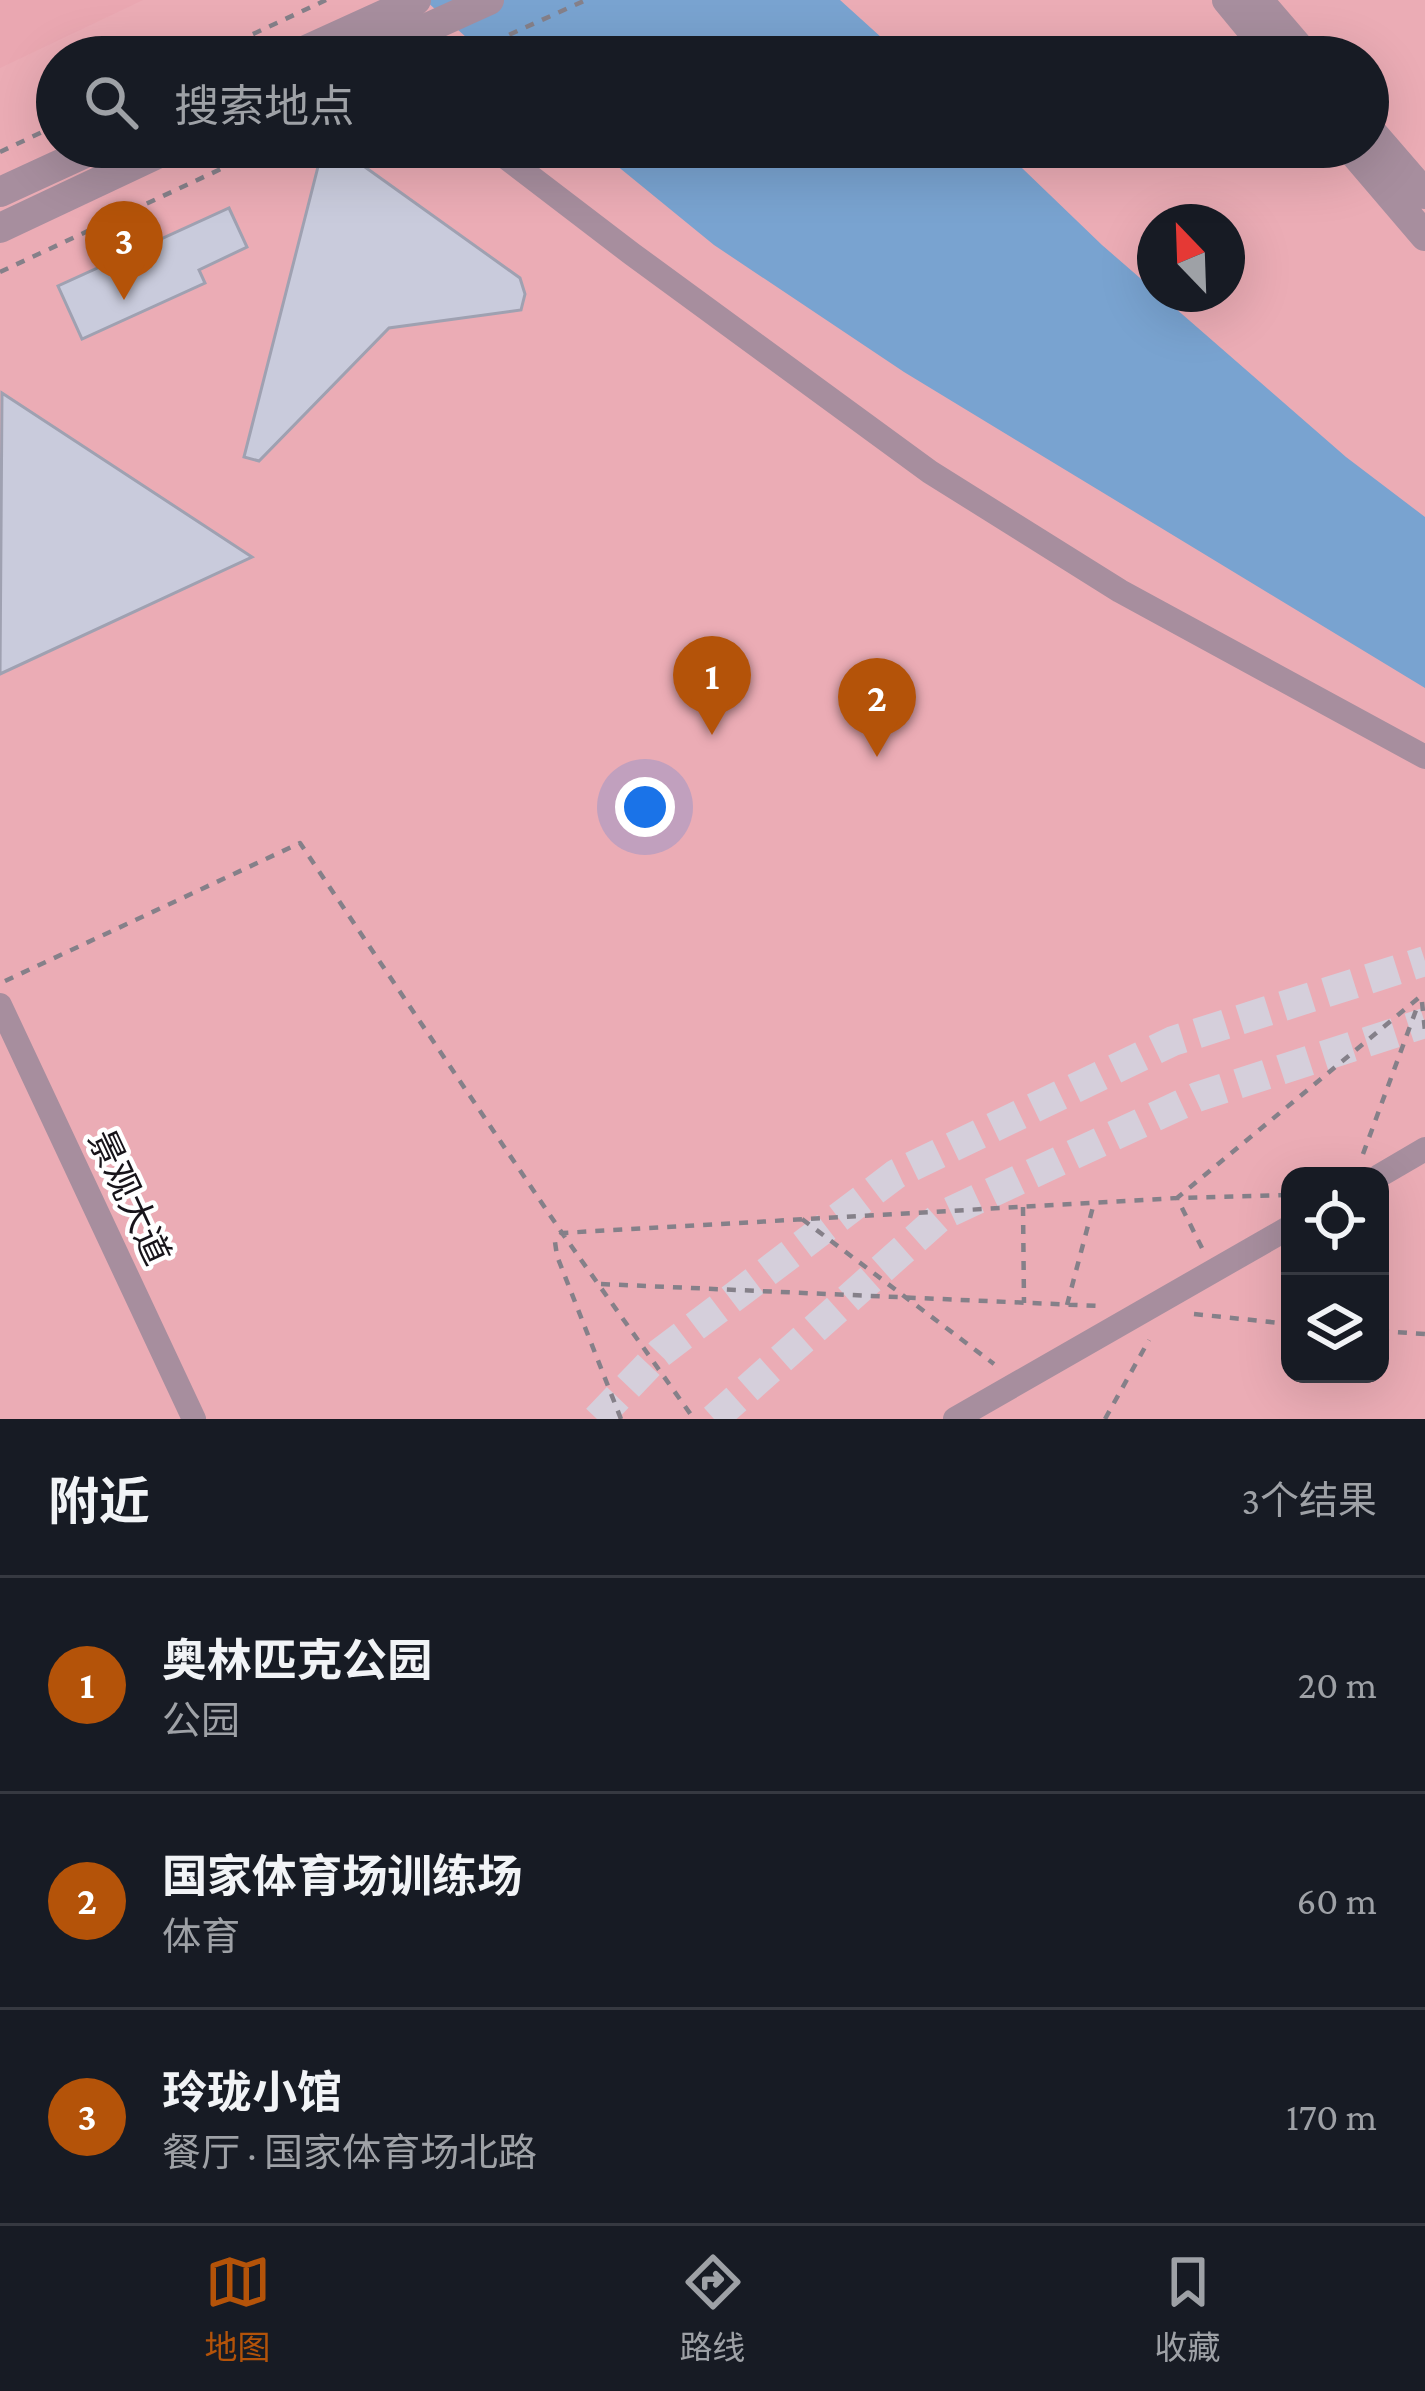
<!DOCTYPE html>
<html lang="zh">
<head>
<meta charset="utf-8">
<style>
	:root { --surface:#171b24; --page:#20242c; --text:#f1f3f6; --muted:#9ea1a6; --line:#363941; --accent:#b45309 }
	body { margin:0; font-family:"Crimson Pro","Noto Sans SC",serif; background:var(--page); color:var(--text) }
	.controls { position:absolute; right:36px; bottom:36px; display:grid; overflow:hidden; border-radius:24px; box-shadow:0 12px 48px #0002 }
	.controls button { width:108px; height:108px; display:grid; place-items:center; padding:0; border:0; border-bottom:3px solid var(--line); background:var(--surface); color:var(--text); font:60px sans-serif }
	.compass { position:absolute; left:1137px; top:204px; width:108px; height:108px; border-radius:50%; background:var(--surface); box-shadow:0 12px 48px #0002; rotate:337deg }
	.you { position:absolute; left:645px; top:807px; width:42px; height:42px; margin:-30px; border:9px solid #fff; border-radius:50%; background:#1a73e8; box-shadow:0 0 0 18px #1a73e833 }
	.badge { display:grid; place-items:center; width:78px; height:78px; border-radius:50%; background:var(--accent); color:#fff; font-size:39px; font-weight:700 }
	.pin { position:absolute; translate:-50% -99px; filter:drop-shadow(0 3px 6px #0008) }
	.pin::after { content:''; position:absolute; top:63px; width:42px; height:36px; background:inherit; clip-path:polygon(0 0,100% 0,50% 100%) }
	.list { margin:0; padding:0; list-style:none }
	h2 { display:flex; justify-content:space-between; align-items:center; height:156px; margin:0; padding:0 48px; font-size:51px }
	h2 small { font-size:39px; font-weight:400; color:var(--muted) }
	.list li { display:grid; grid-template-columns:78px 1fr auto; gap:36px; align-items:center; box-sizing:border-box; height:216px; padding:0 48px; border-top:3px solid var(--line) }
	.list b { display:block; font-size:45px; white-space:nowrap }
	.list p { margin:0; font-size:39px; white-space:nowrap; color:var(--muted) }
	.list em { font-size:39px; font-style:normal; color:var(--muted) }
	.icon { flex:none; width:66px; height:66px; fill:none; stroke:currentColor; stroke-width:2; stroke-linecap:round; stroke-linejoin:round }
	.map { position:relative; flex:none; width:1425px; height:1419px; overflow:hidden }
	.search { position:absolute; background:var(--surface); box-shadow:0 12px 48px #0002; left:36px; right:36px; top:36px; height:132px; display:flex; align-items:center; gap:30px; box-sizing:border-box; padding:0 42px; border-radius:66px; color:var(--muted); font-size:45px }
	.sheet { height:804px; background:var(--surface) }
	nav { display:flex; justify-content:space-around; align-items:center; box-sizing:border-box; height:168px; border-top:3px solid var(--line); background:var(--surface); font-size:33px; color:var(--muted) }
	nav a { display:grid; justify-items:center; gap:6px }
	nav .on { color:var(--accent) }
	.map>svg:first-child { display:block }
	.green { fill:#ebacb5; fill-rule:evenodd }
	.forest { fill:#eaa7b1 }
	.water { fill:#79a3d0 }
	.building { fill:#c9cbdc; stroke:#9fa1b1; stroke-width:3 }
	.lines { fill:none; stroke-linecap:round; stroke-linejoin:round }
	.secondary-tunnel { stroke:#d5cfdb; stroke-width:30; stroke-dasharray:30 15; stroke-linecap:butt }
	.path { stroke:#858089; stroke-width:4.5; stroke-dasharray:9 9; stroke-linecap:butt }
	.pedestrian { stroke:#a78e9e; stroke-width:24 }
	.tertiary { stroke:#a78e9e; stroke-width:30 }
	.labels { text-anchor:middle; stroke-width:9; stroke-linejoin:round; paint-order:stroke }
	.street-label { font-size:36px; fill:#17141a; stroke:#fff }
</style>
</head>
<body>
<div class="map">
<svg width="1425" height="1419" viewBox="0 0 1425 1419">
	<rect width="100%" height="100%" fill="#f7f0fd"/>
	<!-- green -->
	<path class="green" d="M 0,0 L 1425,0 L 1425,1419 L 0,1419 ZM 57,57 L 1368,57 L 1368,147 L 57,147 ZM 1155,222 L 1227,222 L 1227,294 L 1155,294 ZM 1290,1176 L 1380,1176 L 1380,1374 L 1290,1374 Z"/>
	<!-- forest -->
	<path class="forest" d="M 0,0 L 143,0 L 0,68 Z"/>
	<!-- water -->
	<path class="water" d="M 425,0 L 840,0 L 903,57 L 488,57 Z
		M 594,147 L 1000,147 L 1102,245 L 1155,291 L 1155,294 L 1159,294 L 1346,457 L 1425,517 L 1425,688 L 904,372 L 714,245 Z"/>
	<!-- building -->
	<path class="building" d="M 321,155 L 351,157 L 520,278 L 525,294 L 521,310 L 389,328 L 259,461 L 244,457 Z
		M 229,208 L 247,247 L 199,270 L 205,283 L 82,339 L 58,286 Z
		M 2,393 L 252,557 L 0,674 Z"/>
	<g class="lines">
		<!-- secondary-tunnel -->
		<path class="secondary-tunnel" d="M 597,1419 L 660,1353 L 896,1174 L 1173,1041 L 1425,961
			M 714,1419 L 941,1216 L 1197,1097 L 1425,1023"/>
		<!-- path -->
		<path class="path" d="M 204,57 L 326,0
			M 460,57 L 586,0
			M 0,152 L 57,125
			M 0,272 L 268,147
			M 5,981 L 300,843 L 562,1233 L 694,1419
			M 1422,1002 L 1425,1031
			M 1363,1154 L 1419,1002
			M 1023,1207 L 1024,1303
			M 802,1219 L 994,1364
			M 1202,1248 L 1177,1198 L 1421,996
			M 601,1284 L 1099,1306
			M 1067,1305 L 1094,1203
			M 1194,1314 L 1290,1324
			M 1380,1331 L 1425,1334
			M 621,1419 L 557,1256 L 555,1242 L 562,1233 L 1177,1198 L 1290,1195
			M 1105,1419 L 1149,1340"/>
		<!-- pedestrian -->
		<path class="pedestrian" d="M 492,147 L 632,254 L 930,472 L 1120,591 L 1425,757
			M 0,1005 L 194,1419
			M 1379,1176 L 1425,1149
			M 955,1419 L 1290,1227"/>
		<!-- tertiary -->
		<path class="tertiary" d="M 1227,0 L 1274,57
			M 1258,0 L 1307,57
			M 291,57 L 416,0
			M 363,57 L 489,0
			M 1368,128 L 1425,194
			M 1349,147 L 1425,236
			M 0,192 L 98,147
			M 0,228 L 172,147"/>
	</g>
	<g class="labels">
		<!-- street labels -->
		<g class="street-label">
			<text transform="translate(130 1197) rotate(65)" y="13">景观大道</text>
		</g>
	</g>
</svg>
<div class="controls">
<button><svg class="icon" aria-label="locate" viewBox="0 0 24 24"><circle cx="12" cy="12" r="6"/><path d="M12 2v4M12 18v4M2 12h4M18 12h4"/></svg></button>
<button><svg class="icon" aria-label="layers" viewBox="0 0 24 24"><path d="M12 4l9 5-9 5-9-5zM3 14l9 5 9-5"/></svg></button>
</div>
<svg class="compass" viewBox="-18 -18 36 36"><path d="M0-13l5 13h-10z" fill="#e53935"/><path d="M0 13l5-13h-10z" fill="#9ea1a6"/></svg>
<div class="you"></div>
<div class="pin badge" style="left:712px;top:735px">1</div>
<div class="pin badge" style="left:877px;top:757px">2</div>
<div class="pin badge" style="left:124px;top:300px">3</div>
<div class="search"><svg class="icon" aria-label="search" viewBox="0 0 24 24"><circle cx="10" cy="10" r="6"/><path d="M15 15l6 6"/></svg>搜索地点</div>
</div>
<section class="sheet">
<h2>附近<small>3个结果</small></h2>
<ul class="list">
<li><span class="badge">1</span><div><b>奥林匹克公园</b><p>公园</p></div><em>20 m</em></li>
<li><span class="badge">2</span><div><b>国家体育场训练场</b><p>体育</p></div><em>60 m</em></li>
<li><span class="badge">3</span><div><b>玲珑小馆</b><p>餐厅 · 国家体育场北路</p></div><em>170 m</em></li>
</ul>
</section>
<nav>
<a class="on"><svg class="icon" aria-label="map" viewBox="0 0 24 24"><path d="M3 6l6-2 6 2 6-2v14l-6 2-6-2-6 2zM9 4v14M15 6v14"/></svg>地图</a>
<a><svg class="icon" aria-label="directions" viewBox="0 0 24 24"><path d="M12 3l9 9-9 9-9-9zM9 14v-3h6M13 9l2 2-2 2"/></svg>路线</a>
<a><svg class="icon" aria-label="saved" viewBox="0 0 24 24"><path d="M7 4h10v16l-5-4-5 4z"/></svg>收藏</a>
</nav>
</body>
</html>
